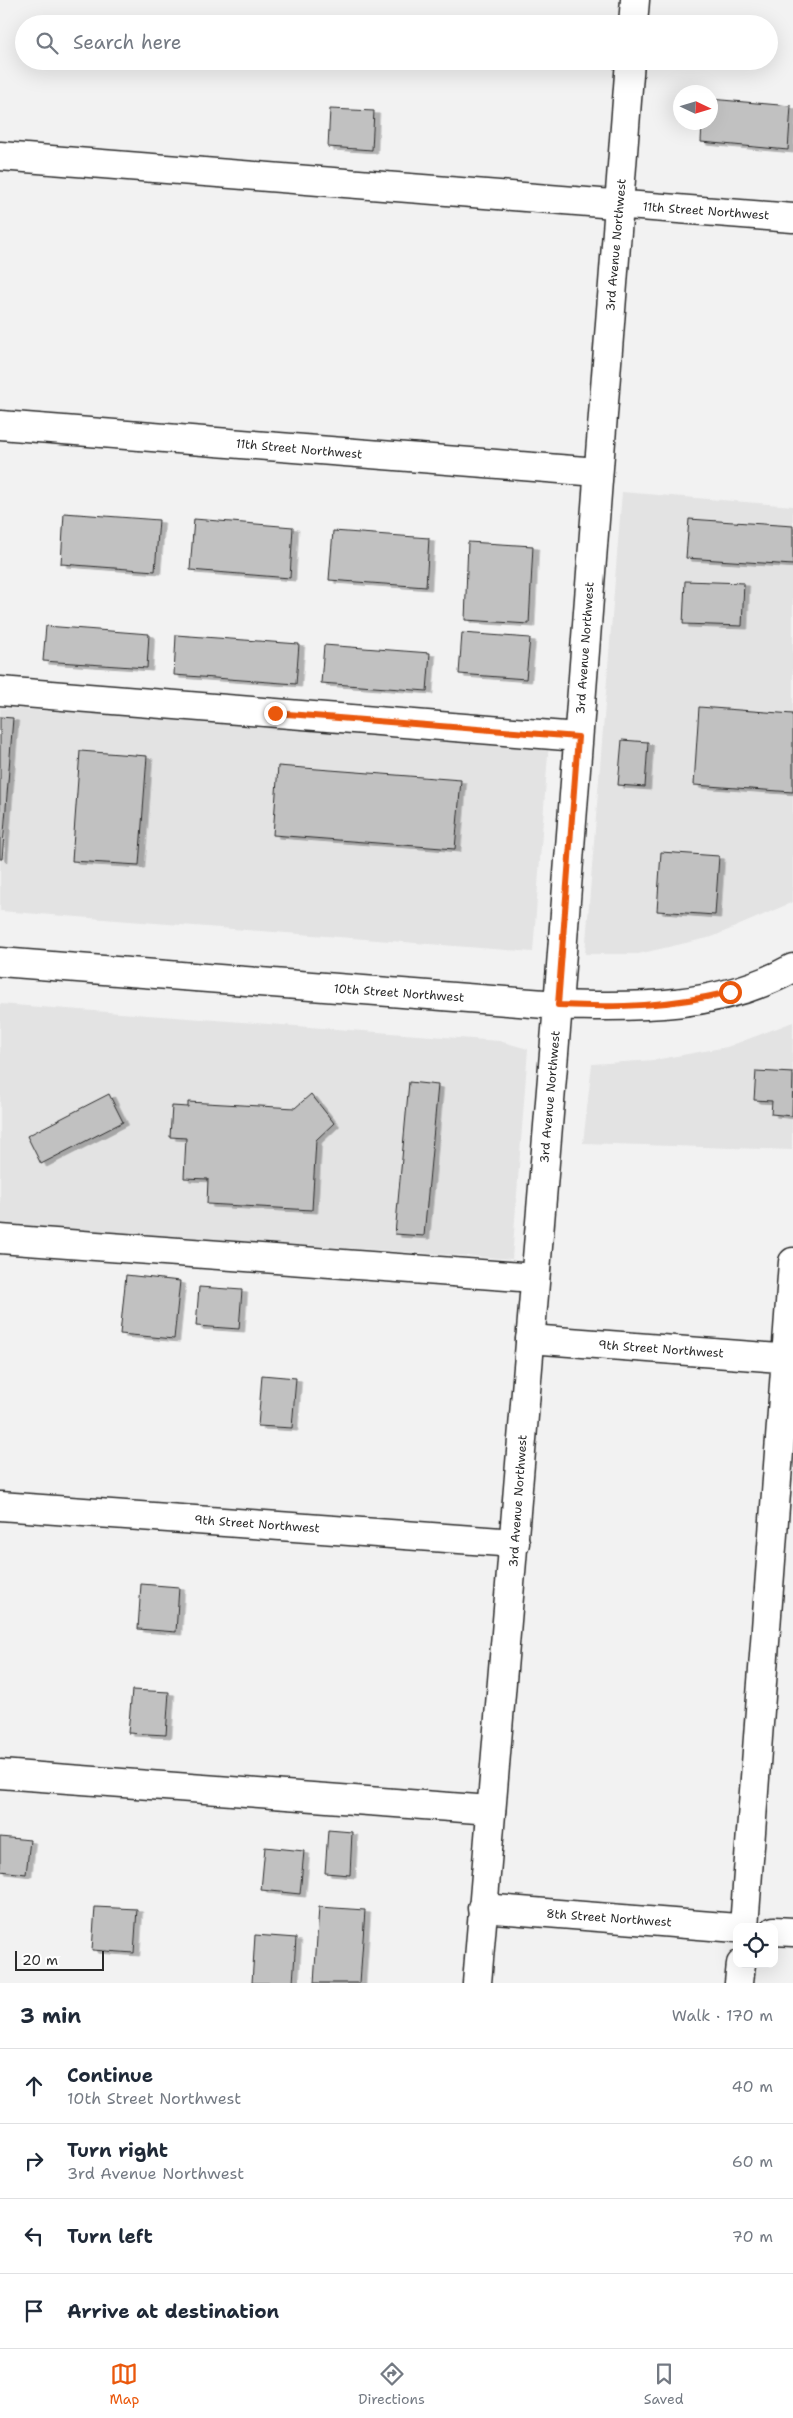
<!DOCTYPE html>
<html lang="en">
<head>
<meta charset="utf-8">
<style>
	:root { --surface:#fff; --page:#f6f6f7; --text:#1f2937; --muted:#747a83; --line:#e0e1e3; --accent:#ea580c }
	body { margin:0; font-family:"Shantell Sans",sans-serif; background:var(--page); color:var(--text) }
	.controls { position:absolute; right:15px; bottom:15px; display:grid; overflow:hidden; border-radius:10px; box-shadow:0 5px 20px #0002 }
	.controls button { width:45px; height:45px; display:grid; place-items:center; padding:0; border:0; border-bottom:1px solid var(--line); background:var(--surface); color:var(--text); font:25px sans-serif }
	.compass { position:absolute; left:673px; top:85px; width:45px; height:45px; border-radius:50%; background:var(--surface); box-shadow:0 5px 20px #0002; rotate:94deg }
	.scale { position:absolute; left:15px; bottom:12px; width:89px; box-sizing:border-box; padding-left:5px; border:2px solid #2b2b2b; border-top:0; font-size:14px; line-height:18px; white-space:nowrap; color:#2b2b2b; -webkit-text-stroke:4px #fff; paint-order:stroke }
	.stop { position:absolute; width:15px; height:15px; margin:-11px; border:4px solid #ea580c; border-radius:50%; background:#fff }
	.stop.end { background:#ea580c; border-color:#fff; box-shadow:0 1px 5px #0008 }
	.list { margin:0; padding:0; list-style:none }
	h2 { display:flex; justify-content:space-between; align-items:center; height:65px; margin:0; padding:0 20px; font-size:21px }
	h2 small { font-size:16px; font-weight:400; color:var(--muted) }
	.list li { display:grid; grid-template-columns:32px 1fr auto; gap:15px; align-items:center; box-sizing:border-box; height:75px; padding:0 20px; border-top:1px solid var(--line) }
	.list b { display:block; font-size:19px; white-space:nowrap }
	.list p { margin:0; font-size:16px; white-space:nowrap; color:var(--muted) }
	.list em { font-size:16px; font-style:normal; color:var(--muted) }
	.icon { flex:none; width:28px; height:28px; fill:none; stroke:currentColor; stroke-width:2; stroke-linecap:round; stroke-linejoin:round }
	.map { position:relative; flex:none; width:793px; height:1983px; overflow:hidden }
	.search { position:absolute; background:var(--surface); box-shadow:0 5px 20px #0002; left:15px; right:15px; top:15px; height:55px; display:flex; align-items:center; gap:12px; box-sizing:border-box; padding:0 18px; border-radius:28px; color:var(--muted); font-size:19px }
	.sheet { height:365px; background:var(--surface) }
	nav { display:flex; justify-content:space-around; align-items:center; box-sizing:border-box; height:70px; border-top:1px solid var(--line); background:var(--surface); font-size:14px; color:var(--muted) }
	nav a { display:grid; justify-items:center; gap:2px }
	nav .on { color:var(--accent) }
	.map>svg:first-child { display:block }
	.built { fill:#e3e3e3 }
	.building { fill:#c1c1c1; stroke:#2b2b2b; filter:url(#shadow) }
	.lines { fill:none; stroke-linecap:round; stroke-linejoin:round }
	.minor-casing { stroke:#2b2b2b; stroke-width:31 }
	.major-casing { stroke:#2b2b2b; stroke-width:31 }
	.minor { stroke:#fff; stroke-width:28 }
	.major { stroke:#fff; stroke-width:28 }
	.route { stroke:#ea580c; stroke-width:6 }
	.labels { text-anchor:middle; stroke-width:4; stroke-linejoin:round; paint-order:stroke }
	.street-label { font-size:12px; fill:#2b2b2b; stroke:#fff }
</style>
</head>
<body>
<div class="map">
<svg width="793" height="1983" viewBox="0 0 793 1983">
	<defs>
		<filter id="shadow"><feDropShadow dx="5.5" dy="3" stdDeviation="0" flood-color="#0004"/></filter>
	</defs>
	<rect width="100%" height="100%" fill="#f2f2f2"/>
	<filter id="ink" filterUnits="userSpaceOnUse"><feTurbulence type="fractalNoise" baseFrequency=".02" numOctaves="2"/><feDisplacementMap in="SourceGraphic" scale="10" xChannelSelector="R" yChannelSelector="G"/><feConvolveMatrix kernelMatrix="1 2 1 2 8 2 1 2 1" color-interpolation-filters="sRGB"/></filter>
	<g filter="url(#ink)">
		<!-- built -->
		<path class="built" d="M 622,492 L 793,506 L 793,902 L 712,937 L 638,954 L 585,954 Z
			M 0,708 L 549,741 L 533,952 L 0,911 Z
			M 0,1004 L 499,1041 L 528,1049 L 512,1259 L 0,1225 Z
			M 793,1022 L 792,1150 L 583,1143 L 592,1064 L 654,1060 L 727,1047 Z"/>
		<!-- building -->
		<path class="building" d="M 710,99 L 791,106 L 788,150 L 701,142 L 702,122 L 710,122 Z
			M 330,109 L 374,111 L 372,150 L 328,147 Z
			M 64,513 L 159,520 L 155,571 L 61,564 Z
			M 194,519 L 293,527 L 290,578 L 190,570 Z
			M 689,519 L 793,526 L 793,565 L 686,558 Z
			M 333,531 L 429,538 L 426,587 L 329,580 Z
			M 468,542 L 533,546 L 529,624 L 465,620 Z
			M 685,581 L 744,583 L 742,626 L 683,624 Z
			M 46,626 L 149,634 L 147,668 L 43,661 Z
			M 462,633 L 530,638 L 526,679 L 459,674 Z
			M 176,635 L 299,644 L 296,684 L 174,675 Z
			M 324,645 L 430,653 L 427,691 L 321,683 Z
			M 699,707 L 793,714 L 793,792 L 694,785 Z
			M 0,717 L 13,718 L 2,859 L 0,859 Z
			M 622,740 L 648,742 L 645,787 L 618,785 Z
			M 80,751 L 147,756 L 139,865 L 72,861 Z
			M 278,766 L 461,780 L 455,849 L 273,835 Z
			M 661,852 L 719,856 L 715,915 L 657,911 Z
			M 756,1071 L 793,1073 L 792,1116 L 771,1114 L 772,1101 L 754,1100 Z
			M 409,1082 L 438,1085 L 424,1236 L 395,1234 Z
			M 109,1094 L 123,1122 L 41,1164 L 27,1136 Z
			M 311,1094 L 334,1123 L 316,1140 L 312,1210 L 207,1204 L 208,1179 L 184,1178 L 186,1138 L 170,1137 L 172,1106 L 188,1107 L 188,1102 L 295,1108 Z
			M 126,1275 L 180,1281 L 174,1339 L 120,1334 Z
			M 199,1287 L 242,1290 L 239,1329 L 196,1326 Z
			M 262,1375 L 296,1378 L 292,1428 L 258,1426 Z
			M 141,1584 L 179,1587 L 176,1632 L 138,1629 Z
			M 132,1690 L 169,1692 L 166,1735 L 128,1733 Z
			M 328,1830 L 352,1832 L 350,1875 L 325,1873 Z
			M 0,1837 L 30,1840 L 26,1874 L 0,1871 Z
			M 265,1847 L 304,1851 L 300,1894 L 261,1890 Z
			M 95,1907 L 137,1909 L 134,1953 L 92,1950 Z
			M 319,1907 L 365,1910 L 360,1983 L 314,1983 Z
			M 255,1935 L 296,1938 L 293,1983 L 252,1983 Z"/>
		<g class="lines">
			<!-- minor casing -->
			<g class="minor-casing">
				<path id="minor" d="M 633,24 L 635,0
					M 0,156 L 793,218
					M 0,425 L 598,472
					M 0,691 L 578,737
					M 558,1005 L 630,61
					M 0,1239 L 535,1278
					M 530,1339 L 793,1359
					M 0,1506 L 515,1543
					M 0,1774 L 491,1810
					M 482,1908 L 737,1928
					M 744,1927 L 793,1262
					M 774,1931 L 793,1932
					M 739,1983 L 741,1964"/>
			</g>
			<!-- major casing -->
			<g class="major-casing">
				<path id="major" d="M 0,962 L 558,1005 C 637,1008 722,1008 793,968
					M 477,1983 L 558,1005"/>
			</g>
			<!-- minor -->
			<use href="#minor" class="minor"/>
			<!-- major -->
			<use href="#major" class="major"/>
		</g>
	</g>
	<g class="lines" filter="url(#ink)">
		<!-- route -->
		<path class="route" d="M 275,713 L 578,737 L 558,1005 C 621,1008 669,1006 730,992"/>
	</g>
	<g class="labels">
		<!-- street labels -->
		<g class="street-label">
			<text transform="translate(706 211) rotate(4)" y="4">11th Street Northwest</text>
			<text transform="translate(616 245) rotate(-85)" y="4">3rd Avenue Northwest</text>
			<text transform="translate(299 449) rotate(5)" y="4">11th Street Northwest</text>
			<text transform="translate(585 648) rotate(-86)" y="4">3rd Avenue Northwest</text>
			<text transform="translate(399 993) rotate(4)" y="4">10th Street Northwest</text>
			<text transform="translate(550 1097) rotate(-85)" y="4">3rd Avenue Northwest</text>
			<text transform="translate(661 1349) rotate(4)" y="4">9th Street Northwest</text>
			<text transform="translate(518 1501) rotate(-86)" y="4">3rd Avenue Northwest</text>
			<text transform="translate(257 1524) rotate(4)" y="4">9th Street Northwest</text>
			<text transform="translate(609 1918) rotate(4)" y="4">8th Street Northwest</text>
		</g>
	</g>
</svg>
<div class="controls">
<button><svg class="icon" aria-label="locate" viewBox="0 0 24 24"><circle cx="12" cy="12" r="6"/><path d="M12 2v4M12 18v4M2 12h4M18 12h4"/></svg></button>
</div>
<svg class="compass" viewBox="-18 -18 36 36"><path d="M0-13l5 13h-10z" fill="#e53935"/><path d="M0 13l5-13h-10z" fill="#747a83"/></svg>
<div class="scale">20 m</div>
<div class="stop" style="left:730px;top:992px"></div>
<div class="stop end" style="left:275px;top:713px"></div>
<div class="search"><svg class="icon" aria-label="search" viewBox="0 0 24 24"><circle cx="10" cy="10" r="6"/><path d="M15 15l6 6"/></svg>Search here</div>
</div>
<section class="sheet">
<h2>3 min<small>Walk · 170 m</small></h2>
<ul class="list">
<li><svg class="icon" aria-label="ahead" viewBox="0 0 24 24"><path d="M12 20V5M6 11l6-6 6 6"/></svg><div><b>Continue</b><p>10th Street Northwest</p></div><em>40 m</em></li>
<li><svg class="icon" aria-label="right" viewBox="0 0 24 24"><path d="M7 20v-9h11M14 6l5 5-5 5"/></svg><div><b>Turn right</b><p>3rd Avenue Northwest</p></div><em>60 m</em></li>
<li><svg class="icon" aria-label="left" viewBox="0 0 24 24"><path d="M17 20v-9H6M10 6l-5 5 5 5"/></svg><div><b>Turn left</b></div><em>70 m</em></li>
<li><svg class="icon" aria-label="arrive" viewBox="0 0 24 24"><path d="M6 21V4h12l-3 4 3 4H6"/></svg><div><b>Arrive at destination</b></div></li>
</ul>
</section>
<nav>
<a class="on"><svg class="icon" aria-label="map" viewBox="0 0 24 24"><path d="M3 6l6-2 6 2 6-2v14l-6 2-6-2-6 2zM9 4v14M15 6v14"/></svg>Map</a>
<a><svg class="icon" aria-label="directions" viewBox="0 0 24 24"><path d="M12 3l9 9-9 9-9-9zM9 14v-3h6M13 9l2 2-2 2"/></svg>Directions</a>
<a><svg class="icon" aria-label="saved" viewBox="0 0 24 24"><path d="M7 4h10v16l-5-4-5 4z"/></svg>Saved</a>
</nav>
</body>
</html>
